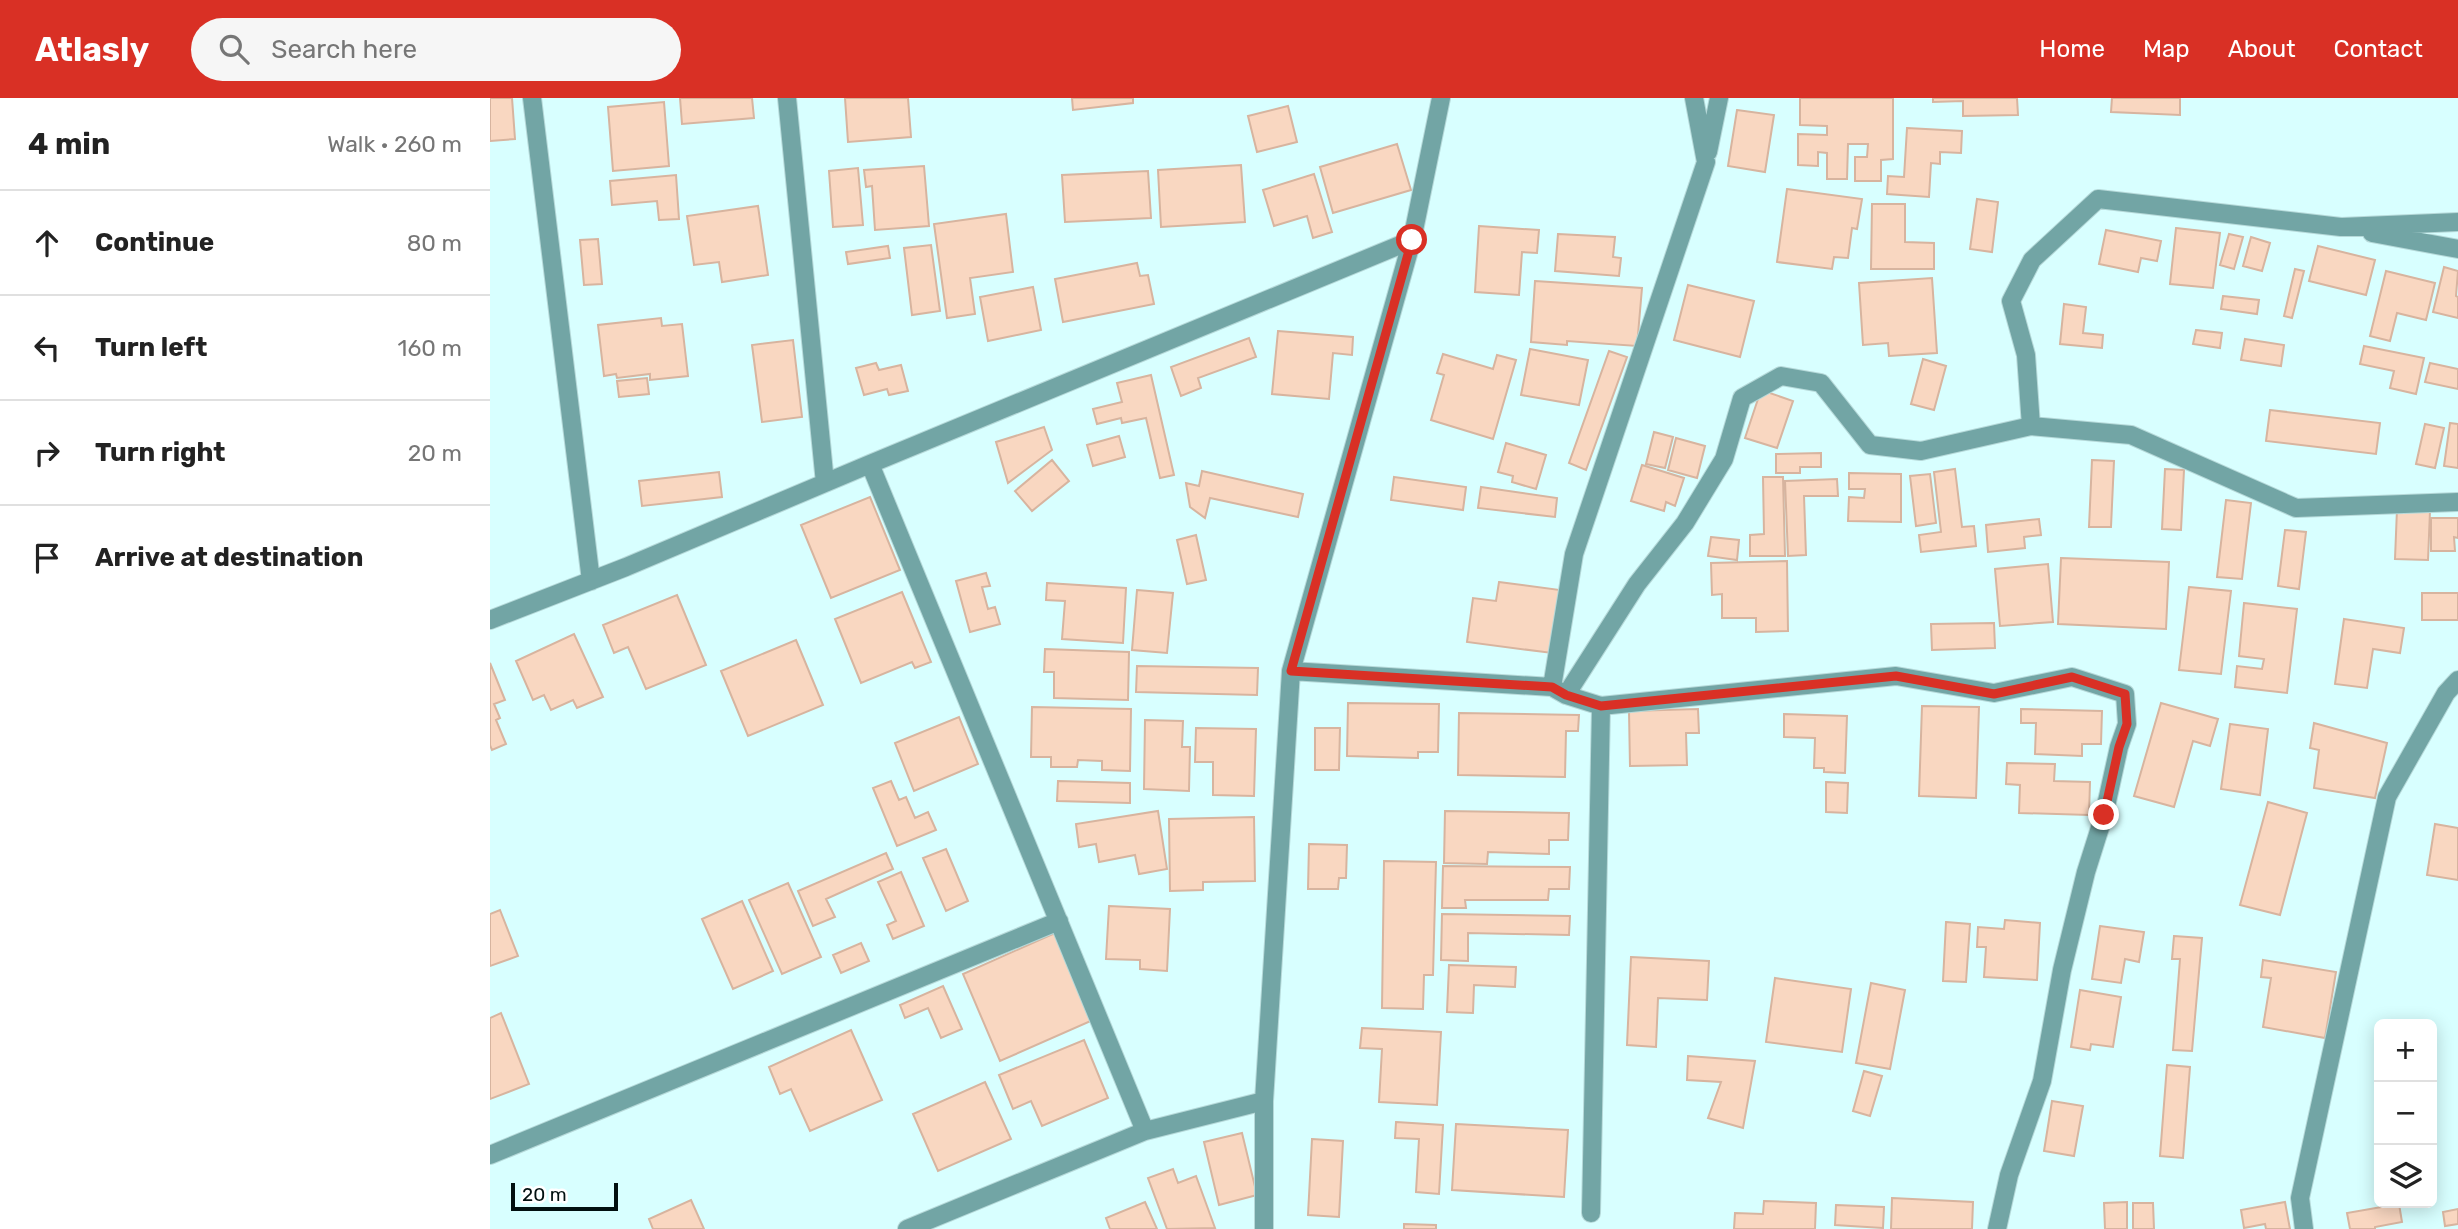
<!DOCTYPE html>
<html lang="en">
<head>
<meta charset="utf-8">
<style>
	:root { --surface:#fff; --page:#f6f6f6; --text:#222; --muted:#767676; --line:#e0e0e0; --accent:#d93025 }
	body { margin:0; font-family:Rubik,sans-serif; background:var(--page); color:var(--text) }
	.controls { position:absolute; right:21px; bottom:21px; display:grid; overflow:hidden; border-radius:10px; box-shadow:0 4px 18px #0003 }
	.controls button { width:63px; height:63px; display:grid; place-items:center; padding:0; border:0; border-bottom:2px solid var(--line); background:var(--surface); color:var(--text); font:35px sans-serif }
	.scale { position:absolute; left:21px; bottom:18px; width:107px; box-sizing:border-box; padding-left:7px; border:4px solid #011010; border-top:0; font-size:19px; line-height:24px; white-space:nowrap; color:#011010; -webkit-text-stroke:5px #fff; paint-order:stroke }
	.stop { position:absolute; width:21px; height:21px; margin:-16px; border:5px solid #d93025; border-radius:50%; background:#fff }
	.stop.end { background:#d93025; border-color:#fff; box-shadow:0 2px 7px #0008 }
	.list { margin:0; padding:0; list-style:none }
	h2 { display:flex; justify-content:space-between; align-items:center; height:91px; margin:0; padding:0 28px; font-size:30px }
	h2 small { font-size:23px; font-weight:400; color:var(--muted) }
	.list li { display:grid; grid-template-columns:46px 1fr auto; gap:21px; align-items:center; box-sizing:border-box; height:105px; padding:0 28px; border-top:2px solid var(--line) }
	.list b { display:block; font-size:26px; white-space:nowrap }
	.list em { font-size:23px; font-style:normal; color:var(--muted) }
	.icon { flex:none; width:38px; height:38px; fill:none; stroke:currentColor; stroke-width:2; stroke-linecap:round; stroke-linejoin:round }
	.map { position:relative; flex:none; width:1968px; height:1131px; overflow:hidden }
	header { display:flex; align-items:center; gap:42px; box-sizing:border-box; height:98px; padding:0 35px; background:var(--accent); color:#fff }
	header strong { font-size:33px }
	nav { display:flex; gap:38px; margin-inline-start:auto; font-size:24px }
	.search { width:490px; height:63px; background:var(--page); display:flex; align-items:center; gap:18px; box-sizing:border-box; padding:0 24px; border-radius:38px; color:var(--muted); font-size:26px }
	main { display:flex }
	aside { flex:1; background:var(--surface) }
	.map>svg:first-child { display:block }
	.building { fill:#f9d7c1; stroke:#d7b49f; stroke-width:2 }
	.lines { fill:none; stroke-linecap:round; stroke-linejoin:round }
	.street-casing { stroke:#b6d9d9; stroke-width:20 }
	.street { stroke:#72a5a5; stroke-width:18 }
	.route { stroke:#d93025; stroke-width:9 }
</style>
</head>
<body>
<header>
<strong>Atlasly</strong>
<div class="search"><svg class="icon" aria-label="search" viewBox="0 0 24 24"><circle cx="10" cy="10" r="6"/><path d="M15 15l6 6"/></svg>Search here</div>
<nav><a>Home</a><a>Map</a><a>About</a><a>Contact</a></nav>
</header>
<main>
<aside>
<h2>4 min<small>Walk · 260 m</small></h2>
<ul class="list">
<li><svg class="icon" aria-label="ahead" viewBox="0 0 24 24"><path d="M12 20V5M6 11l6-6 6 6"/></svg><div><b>Continue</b></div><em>80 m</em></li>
<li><svg class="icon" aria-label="left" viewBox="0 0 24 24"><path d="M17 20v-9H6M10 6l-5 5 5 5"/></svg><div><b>Turn left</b></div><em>160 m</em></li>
<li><svg class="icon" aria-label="right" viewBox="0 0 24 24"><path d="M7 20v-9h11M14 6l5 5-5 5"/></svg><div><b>Turn right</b></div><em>20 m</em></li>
<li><svg class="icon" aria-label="arrive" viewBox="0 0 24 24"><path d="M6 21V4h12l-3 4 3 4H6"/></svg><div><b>Arrive at destination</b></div></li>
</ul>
</aside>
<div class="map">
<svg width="1968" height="1131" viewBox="0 0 1968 1131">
	<rect width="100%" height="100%" fill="#d8ffff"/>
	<!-- building -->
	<path class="building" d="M 0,0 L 22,0 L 25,41 L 0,43 Z
		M 190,0 L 262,0 L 264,20 L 192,26 Z
		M 355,0 L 418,0 L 421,39 L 358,44 Z
		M 582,0 L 643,0 L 643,5 L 583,12 Z
		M 1310,0 L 1403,0 L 1403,61 L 1391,62 L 1391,83 L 1365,83 L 1365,59 L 1377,59 L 1378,46 L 1358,46 L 1357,81 L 1337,81 L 1337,55 L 1328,54 L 1328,68 L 1308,67 L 1308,36 L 1337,37 L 1337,28 L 1310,27 Z
		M 1443,0 L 1527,0 L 1528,17 L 1473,18 L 1473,3 L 1443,4 Z
		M 1622,0 L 1690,0 L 1690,17 L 1621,14 Z
		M 174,4 L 179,68 L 123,73 L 118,9 Z
		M 798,8 L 807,44 L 767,54 L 758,18 Z
		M 1247,12 L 1284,17 L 1275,74 L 1238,68 Z
		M 1417,30 L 1472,33 L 1471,55 L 1450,54 L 1450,66 L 1441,65 L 1439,99 L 1397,96 L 1398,78 L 1414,79 Z
		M 907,46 L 921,92 L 843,115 L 830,69 Z
		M 751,67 L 755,124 L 671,129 L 668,72 Z
		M 434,68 L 439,128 L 385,132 L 382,88 L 376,89 L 374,72 Z
		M 368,70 L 373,127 L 343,129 L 339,73 Z
		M 658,73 L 661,120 L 575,124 L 572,77 Z
		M 824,76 L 842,134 L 823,140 L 817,118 L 784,128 L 773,92 Z
		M 186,77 L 189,121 L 169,122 L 167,103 L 122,107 L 120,83 Z
		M 1297,91 L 1372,101 L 1367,131 L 1362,130 L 1358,160 L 1344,159 L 1342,171 L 1287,164 Z
		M 1487,101 L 1508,104 L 1502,154 L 1480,151 Z
		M 1382,106 L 1415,106 L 1415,144 L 1444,145 L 1444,171 L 1381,171 Z
		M 268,108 L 278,177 L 232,184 L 229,164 L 204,167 L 197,118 Z
		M 516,116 L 523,174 L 480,180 L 485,216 L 457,220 L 444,126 Z
		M 989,128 L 1049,132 L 1047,155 L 1032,154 L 1029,197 L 985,194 Z
		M 1686,130 L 1730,135 L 1723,190 L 1680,186 Z
		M 1616,132 L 1671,143 L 1667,163 L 1651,160 L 1648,174 L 1609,166 Z
		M 1068,136 L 1125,139 L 1123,159 L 1131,160 L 1129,178 L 1065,173 Z
		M 1739,136 L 1753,139 L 1744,171 L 1730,167 Z
		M 1761,139 L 1780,145 L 1772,173 L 1753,168 Z
		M 108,141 L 112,186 L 94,187 L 90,142 Z
		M 441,147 L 450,213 L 422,217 L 414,150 Z
		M 398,148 L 400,160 L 358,166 L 356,154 Z
		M 1828,148 L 1885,162 L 1876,197 L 1819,183 Z
		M 647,165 L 650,178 L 658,177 L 664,206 L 573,224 L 565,181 Z
		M 1954,169 L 1968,173 L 1966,198 L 1968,199 L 1968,220 L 1943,214 Z
		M 1805,171 L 1814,173 L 1802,220 L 1794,218 Z
		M 1896,173 L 1945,185 L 1936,222 L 1907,215 L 1900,243 L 1880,238 Z
		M 1442,180 L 1447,255 L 1399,258 L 1398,245 L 1373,247 L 1369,185 Z
		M 1045,183 L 1152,190 L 1147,248 L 1077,243 L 1077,247 L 1041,244 Z
		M 1198,187 L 1264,203 L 1250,259 L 1184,242 Z
		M 543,189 L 551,232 L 498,243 L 490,199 Z
		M 1733,198 L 1769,202 L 1767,216 L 1731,211 Z
		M 1574,206 L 1596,209 L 1593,235 L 1613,237 L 1612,250 L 1570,246 Z
		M 171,220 L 172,228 L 192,226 L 198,278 L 160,282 L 160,276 L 127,280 L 126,276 L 114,278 L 108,227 Z
		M 1706,232 L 1732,235 L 1730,250 L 1703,246 Z
		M 788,233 L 863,239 L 862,257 L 843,255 L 839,301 L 782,296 Z
		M 759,240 L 766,259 L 708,280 L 711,290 L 691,298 L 681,269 Z
		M 1755,241 L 1794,247 L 1791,268 L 1751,262 Z
		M 303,242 L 312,319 L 272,324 L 262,247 Z
		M 1874,248 L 1934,260 L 1926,296 L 1900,290 L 1904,273 L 1870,266 Z
		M 1040,251 L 1098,262 L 1089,307 L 1031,297 Z
		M 1119,253 L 1137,259 L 1096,372 L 1079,365 Z
		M 953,256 L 1003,271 L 1007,257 L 1026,262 L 1003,341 L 941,322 L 954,277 L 947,275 Z
		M 1433,261 L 1456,268 L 1444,312 L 1421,306 Z
		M 386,265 L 389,272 L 411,267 L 418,293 L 399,297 L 397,291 L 374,297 L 366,270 Z
		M 1940,265 L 1968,271 L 1968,291 L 1935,284 Z
		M 661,277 L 684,377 L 670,380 L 656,320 L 632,325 L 631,320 L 607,326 L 603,311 L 632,304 L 627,285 Z
		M 157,280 L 159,296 L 129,299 L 127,283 Z
		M 1271,292 L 1303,303 L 1287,350 L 1255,340 Z
		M 1780,312 L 1890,325 L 1886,356 L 1776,343 Z
		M 1960,325 L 1968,326 L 1968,370 L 1954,368 Z
		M 1935,326 L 1954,330 L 1945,370 L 1926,366 Z
		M 554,329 L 562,352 L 518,385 L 506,344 Z
		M 1164,334 L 1183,339 L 1175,370 L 1156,366 Z
		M 629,338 L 635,359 L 603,368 L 597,347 Z
		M 1186,340 L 1215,348 L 1207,380 L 1178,372 Z
		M 1016,345 L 1056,357 L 1046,391 L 1022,384 L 1023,378 L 1008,374 Z
		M 1331,355 L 1331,369 L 1310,369 L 1310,375 L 1286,375 L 1286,356 Z
		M 562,362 L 579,383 L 542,413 L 525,393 Z
		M 1602,362 L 1624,363 L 1621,429 L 1599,429 Z
		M 1152,367 L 1194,380 L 1185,408 L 1176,404 L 1174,413 L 1141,403 Z
		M 1465,371 L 1472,429 L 1484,428 L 1486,448 L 1431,454 L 1429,437 L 1451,434 L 1444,374 Z
		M 1675,371 L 1694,372 L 1691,432 L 1672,431 Z
		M 712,373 L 813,396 L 808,419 L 720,400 L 715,420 L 700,409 L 696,385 L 709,388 Z
		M 229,374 L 232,399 L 152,408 L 149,383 Z
		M 1359,375 L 1411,376 L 1411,424 L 1358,423 L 1359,399 L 1374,400 L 1375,391 L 1359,391 Z
		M 1440,376 L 1446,425 L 1426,428 L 1420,378 Z
		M 904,379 L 976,389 L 973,412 L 901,402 Z
		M 1273,379 L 1293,379 L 1295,458 L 1260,458 L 1260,437 L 1274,436 Z
		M 1347,381 L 1348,398 L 1314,398 L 1316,457 L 1298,458 L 1295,383 Z
		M 991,389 L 1067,400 L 1065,419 L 988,410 Z
		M 380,399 L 410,472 L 341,500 L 311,427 Z
		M 1736,402 L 1761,405 L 1752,481 L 1727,479 Z
		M 1907,411 L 1940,413 L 1938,462 L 1905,461 Z
		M 1941,420 L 1968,420 L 1968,440 L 1964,439 L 1965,453 L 1941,453 Z
		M 1549,421 L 1551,437 L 1534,439 L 1535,450 L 1498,454 L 1496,427 Z
		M 1795,432 L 1816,434 L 1809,491 L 1788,488 Z
		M 706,437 L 716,482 L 697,486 L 687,442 Z
		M 1221,439 L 1249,442 L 1247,462 L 1218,458 Z
		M 1571,460 L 1679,464 L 1676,531 L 1568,526 Z
		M 1297,463 L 1298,533 L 1266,534 L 1266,520 L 1232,520 L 1232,496 L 1222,497 L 1221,465 Z
		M 1558,466 L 1563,524 L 1510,528 L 1505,471 Z
		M 496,475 L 500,488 L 492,489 L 498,511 L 505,509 L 510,526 L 480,534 L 466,483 Z
		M 1009,484 L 1070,492 L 1062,555 L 977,544 L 983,500 L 1006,503 Z
		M 557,485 L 636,490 L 633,545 L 572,541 L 575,503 L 556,502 Z
		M 1699,489 L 1741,493 L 1731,576 L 1689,572 Z
		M 647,492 L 683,495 L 677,555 L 642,552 Z
		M 412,494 L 441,564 L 425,570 L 422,564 L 371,585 L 345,521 Z
		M 1932,495 L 1968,495 L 1968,522 L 1932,522 Z
		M 187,497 L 216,567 L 156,591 L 138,549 L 124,555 L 113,527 Z
		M 1754,505 L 1807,511 L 1797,595 L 1745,589 L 1747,568 L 1772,571 L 1774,561 L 1749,558 Z
		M 1854,521 L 1914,530 L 1910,555 L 1883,551 L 1877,590 L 1845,586 Z
		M 1504,525 L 1505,550 L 1442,552 L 1441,526 Z
		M 84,536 L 113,599 L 87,610 L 83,602 L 61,612 L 54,597 L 43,602 L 26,563 Z
		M 306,542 L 333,607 L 258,638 L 231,573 Z
		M 555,551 L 639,554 L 638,602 L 564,600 L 564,574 L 554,574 Z
		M 0,565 L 15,602 L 4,606 L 10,620 L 6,622 L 16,646 L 2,652 L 0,647 Z
		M 647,568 L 768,570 L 767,597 L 646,594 Z
		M 858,605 L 949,606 L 948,654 L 928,654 L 928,660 L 857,658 Z
		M 1671,605 L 1728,621 L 1720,648 L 1703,643 L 1684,709 L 1644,698 Z
		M 1432,608 L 1489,609 L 1486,700 L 1429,698 Z
		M 542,609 L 641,611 L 640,673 L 612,672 L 612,663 L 588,662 L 587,669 L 561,669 L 561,659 L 541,659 Z
		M 1208,611 L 1209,635 L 1196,635 L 1197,667 L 1140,668 L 1139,613 Z
		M 1531,611 L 1612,613 L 1611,646 L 1592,646 L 1592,658 L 1545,656 L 1546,625 L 1531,625 Z
		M 969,615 L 1089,617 L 1088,633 L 1076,633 L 1075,679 L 968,677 Z
		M 1294,616 L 1357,618 L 1355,675 L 1334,674 L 1334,670 L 1324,670 L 1325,640 L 1294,639 Z
		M 469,619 L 488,666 L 424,693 L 405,645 Z
		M 655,622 L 693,623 L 692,649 L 700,649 L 699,693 L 654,691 Z
		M 1824,625 L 1897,645 L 1885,700 L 1824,690 L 1829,652 L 1820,650 Z
		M 1740,626 L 1778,631 L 1770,697 L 1731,691 Z
		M 706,630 L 766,631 L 764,698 L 723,697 L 723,664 L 705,664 Z
		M 825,630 L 850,630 L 849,672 L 825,672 Z
		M 1517,665 L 1565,666 L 1564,683 L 1600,684 L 1599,717 L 1529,715 L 1530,687 L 1516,686 Z
		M 401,683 L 409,702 L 416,699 L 425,720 L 438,714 L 446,732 L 407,748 L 383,690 Z
		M 568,683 L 640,685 L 640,705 L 567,703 Z
		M 1336,684 L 1358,685 L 1357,715 L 1336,714 Z
		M 1778,704 L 1817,715 L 1790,817 L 1750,807 Z
		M 668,713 L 677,771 L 649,776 L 645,757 L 609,764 L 606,746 L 589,749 L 586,726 Z
		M 955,713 L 1079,715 L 1078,742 L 1059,742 L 1059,756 L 998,754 L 997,766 L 954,765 Z
		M 764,719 L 765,783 L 713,784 L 713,792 L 680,793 L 679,721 Z
		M 1945,726 L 1968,730 L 1968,782 L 1937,777 Z
		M 819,746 L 857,747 L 856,780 L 849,780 L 848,791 L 818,791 Z
		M 456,751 L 478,803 L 456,813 L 433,760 Z
		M 396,755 L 403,771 L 336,801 L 345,819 L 323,828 L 308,793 Z
		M 894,763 L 946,764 L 943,877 L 934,877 L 933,911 L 892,910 Z
		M 953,768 L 1080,769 L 1079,791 L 1059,791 L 1058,802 L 975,802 L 976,810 L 952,810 Z
		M 411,774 L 434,828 L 403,841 L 397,827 L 406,823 L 388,784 Z
		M 298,785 L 331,859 L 292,876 L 259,802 Z
		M 252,803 L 283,873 L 243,891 L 212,821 Z
		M 619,808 L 680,811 L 677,873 L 650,871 L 650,862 L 616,861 Z
		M 10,812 L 28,858 L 0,868 L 0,816 Z
		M 952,816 L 1080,818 L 1079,837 L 978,835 L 978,863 L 951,862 Z
		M 1515,822 L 1550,825 L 1547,882 L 1494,879 L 1496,849 L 1487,849 L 1488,829 L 1514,831 Z
		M 1456,824 L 1480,826 L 1476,884 L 1453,883 Z
		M 1610,828 L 1654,834 L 1649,864 L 1635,861 L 1631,885 L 1602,881 Z
		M 565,835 L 603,922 L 510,963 L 473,876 Z
		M 1684,838 L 1712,840 L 1702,953 L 1683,952 L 1690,861 L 1682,861 Z
		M 371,845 L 379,863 L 351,875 L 343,857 Z
		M 1141,859 L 1219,863 L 1217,902 L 1168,900 L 1166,949 L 1137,947 Z
		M 1773,862 L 1846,874 L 1835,940 L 1773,929 L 1781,880 L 1771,879 Z
		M 959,867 L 1026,869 L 1025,889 L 984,887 L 983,915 L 957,914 Z
		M 1285,880 L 1361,891 L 1352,954 L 1276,944 Z
		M 1381,885 L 1415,892 L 1400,971 L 1366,965 Z
		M 453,888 L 472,931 L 451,940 L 438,910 L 415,920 L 410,907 Z
		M 1590,892 L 1631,899 L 1623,949 L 1601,946 L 1600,952 L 1581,949 Z
		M 11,915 L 39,986 L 0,1001 L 0,920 Z
		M 872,930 L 951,934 L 947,1007 L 889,1004 L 892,951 L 870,950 Z
		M 361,932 L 392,1002 L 320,1033 L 301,991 L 290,996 L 279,969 Z
		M 594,942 L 618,1000 L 552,1028 L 541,1003 L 523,1011 L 509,977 Z
		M 1198,958 L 1265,963 L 1253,1030 L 1218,1020 L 1231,984 L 1197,982 Z
		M 1677,967 L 1700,969 L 1693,1060 L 1670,1058 Z
		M 1374,973 L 1392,978 L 1380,1018 L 1363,1013 Z
		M 495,984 L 521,1041 L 448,1073 L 423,1016 Z
		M 1562,1003 L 1593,1008 L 1584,1058 L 1554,1053 Z
		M 906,1024 L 953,1027 L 949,1096 L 926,1094 L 929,1041 L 905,1040 Z
		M 966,1026 L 1078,1032 L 1074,1099 L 962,1092 Z
		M 752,1035 L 767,1097 L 729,1107 L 714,1044 Z
		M 822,1041 L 853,1043 L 849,1119 L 818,1117 Z
		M 683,1071 L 688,1085 L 706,1078 L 725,1130 L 677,1131 L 658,1080 Z
		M 1402,1100 L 1483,1104 L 1482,1131 L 1401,1131 Z
		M 201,1102 L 214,1131 L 163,1131 L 159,1121 Z
		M 1274,1103 L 1326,1105 L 1325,1131 L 1244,1131 L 1245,1115 L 1273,1116 Z
		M 655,1104 L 667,1131 L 620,1131 L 616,1120 Z
		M 1637,1104 L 1637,1131 L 1615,1131 L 1614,1105 Z
		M 1795,1104 L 1800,1131 L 1776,1131 L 1775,1126 L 1754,1130 L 1751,1112 Z
		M 1643,1105 L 1663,1105 L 1664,1131 L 1643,1131 Z
		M 1909,1106 L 1912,1124 L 1885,1129 L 1885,1131 L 1860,1131 L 1857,1115 Z
		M 1346,1107 L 1394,1109 L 1393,1130 L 1345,1127 Z
		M 1968,1111 L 1968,1126 L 1955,1128 L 1953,1114 Z
		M 914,1126 L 946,1127 L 946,1131 L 914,1131 Z"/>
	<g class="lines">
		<!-- street casing -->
		<g class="street-casing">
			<path id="street" d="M 42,0 L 101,483
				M 297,0 L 335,385
				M 1218,54 L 1229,0
				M 1882,135 L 1968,151
				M 1541,328 L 1641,337 L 1806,410 L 1968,404
				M 380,366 L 655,1033
				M 0,522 L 136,469 L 380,366 L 922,142
				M 801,573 L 922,142 L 951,0
				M 1062,589 L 1084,456 L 1216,64 L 1204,0
				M 1076,597 L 1147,486 L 1195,425 L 1234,361 L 1252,300 L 1291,278 L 1331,285 L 1380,347 L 1431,353 L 1541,328 L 1536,257 L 1521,203 L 1542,162 L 1608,101 L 1851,129 L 1968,124
				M 1111,608 L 1406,578 L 1504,595 L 1582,579 L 1635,596 L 1637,626 L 1629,649 L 1614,717 L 1596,774 L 1572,872 L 1552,983 L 1519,1077 L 1507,1131
				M 0,1057 L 569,823
				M 417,1131 L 655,1033 L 774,1003
				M 774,1131 L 774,1003 L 801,573 L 1062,589 L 1076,597 L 1111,608 L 1101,1115
				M 1814,1131 L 1810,1100 L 1897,699 L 1956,595 L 1968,582"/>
		</g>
		<!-- street -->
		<use href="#street" class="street"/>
	</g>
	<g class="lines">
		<!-- route -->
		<path class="route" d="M 922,142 L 801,573 L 1062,589 L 1076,597 L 1111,608 L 1406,578 L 1504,596 L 1582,579 L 1635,596 L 1637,626 L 1629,649 L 1614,717"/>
	</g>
</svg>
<div class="controls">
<button>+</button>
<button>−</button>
<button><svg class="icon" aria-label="layers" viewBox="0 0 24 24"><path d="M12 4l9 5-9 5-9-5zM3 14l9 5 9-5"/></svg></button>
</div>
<div class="scale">20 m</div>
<div class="stop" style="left:922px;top:142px"></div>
<div class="stop end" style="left:1614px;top:717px"></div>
</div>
</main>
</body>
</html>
